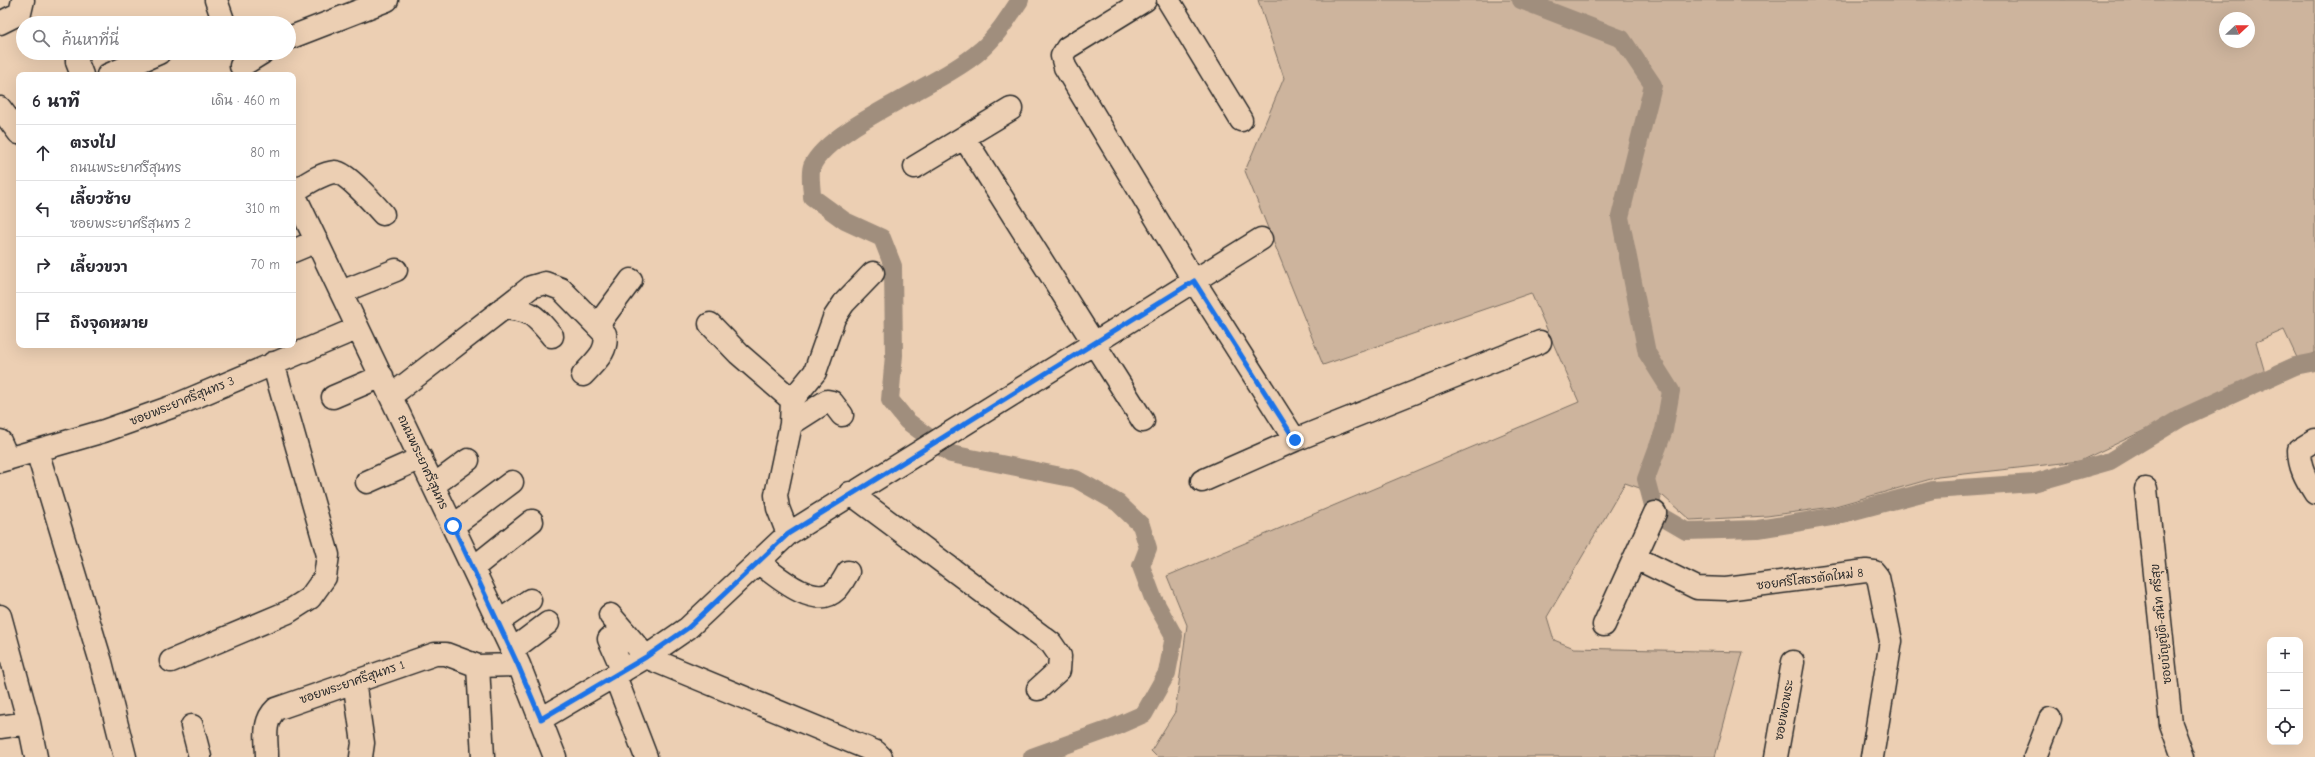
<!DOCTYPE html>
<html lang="th">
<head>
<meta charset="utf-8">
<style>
	:root { --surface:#fff; --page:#f7f7f7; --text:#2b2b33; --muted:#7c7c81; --line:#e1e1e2 }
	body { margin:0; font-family:"Comic Neue","Playpen Sans Thai",sans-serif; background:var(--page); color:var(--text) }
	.controls { position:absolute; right:12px; bottom:12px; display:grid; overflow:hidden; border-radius:8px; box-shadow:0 4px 16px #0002 }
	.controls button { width:36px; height:36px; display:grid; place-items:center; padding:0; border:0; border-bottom:1px solid var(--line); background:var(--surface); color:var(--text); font:20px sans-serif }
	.compass { position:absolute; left:2219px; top:12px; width:36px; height:36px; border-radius:50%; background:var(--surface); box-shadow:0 4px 16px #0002; rotate:68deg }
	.stop { position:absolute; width:12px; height:12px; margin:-9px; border:3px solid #1a73e8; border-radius:50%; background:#fff }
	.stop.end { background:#1a73e8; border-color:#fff; box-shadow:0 1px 4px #0008 }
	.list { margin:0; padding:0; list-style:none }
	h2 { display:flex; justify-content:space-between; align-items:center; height:52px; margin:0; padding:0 16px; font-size:17px }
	h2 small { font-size:13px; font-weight:400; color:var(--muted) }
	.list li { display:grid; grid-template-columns:26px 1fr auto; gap:12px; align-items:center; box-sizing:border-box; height:56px; padding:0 16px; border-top:1px solid var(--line) }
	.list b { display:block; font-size:15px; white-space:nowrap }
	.list p { margin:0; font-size:13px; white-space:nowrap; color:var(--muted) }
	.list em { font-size:13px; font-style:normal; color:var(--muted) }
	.icon { flex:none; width:22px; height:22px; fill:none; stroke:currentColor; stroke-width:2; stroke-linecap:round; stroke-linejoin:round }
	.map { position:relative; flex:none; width:2315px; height:757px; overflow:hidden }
	.search { position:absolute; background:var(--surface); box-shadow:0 4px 16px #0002; left:16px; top:16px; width:280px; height:44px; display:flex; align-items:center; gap:10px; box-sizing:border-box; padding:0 14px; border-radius:22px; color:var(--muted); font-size:15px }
	.panel { position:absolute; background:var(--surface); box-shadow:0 4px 16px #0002; left:16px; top:72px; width:280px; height:276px; border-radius:8px }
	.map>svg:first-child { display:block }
	.green { fill:#cdb49d; stroke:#7c7064; fill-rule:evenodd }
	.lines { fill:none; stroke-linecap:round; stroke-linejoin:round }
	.canal { stroke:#a08e7d; stroke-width:18 }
	.minor-casing { stroke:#2b2b2b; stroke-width:25 }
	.minor { stroke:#eccfb3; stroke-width:22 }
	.route { stroke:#1a73e8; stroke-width:5 }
	.labels { text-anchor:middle; stroke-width:4; stroke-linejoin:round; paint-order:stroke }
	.street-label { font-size:12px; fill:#2b2b2b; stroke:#eccfb3 }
</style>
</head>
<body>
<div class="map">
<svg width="2315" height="757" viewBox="0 0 2315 757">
	<rect width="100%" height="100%" fill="#eccfb3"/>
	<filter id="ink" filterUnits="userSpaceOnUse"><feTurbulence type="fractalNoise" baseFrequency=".025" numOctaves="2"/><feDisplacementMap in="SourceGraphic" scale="8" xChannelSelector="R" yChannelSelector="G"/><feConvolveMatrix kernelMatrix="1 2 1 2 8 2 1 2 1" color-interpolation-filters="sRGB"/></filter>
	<g filter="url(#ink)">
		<!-- green -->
		<path class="green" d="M 1258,0 L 2315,0 L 2315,353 L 2298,360 L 2284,330 L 2256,342 L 2265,373 L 2080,461 L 1938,477 L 1832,507 L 1767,516 L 1690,520 L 1663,496 L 1625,483 L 1547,617 L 1554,640 L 1574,648 L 1743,652 L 1715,757 L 1157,757 L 1151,751 L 1175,712 L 1187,625 L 1167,576 L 1579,402 L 1531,293 L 1323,365 L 1245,171 L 1284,78 ZM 2225,18 L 2249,18 L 2249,42 L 2225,42 Z"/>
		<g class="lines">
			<!-- canal -->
			<path class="canal" d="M 1020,0 C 1009,17 996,37 981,50 C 944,84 830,126 812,166 C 809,174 812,188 812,197 L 845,221 L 882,238 L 893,266 L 894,355 L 890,400 L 907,421 L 951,454 L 1076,479 L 1118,503 L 1141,525 L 1148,548 L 1141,566 L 1153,598 L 1174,636 L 1167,673 L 1144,714 L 1110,729 L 1032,757
				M 1521,0 L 1622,39 L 1653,85 L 1620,217 L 1647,353 L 1671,391 L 1664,430 L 1646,479 L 1655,513 L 1686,531 L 1758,529 L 1831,517 L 1933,490 L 2033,483 L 2110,461 L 2181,418 L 2295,366 L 2315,362"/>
			<!-- minor casing -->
			<g class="minor-casing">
				<path id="minor" d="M 216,0 L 224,23
					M 1145,0 L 1067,48 L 1062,56 L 1065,67 L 1194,281 L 1295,440
					M 1168,0 L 1241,120
					M 0,23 L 20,13 L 23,0
					M 289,38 L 387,0
					M 77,53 L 77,62 L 82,75
					M 241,66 L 262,53
					M 108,75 L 159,53
					M 0,108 L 19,133
					M 965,139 L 1143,421
					M 915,167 L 1011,109
					M 383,214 C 375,205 345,171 335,172 C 321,173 305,185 293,192 L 519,665 L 555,757
					M 293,251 L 317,241
					M 341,292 L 396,270
					M 503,308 C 532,310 534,315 552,336
					M 710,324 L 739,354 L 792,400 L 791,424 L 776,495 L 778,508 L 788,534
					M 597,326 L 631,280
					M 392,395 L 531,287 L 545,283 L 561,289 L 605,334 C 609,352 594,362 583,375
					M 333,397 L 382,376
					M 792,400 L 815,372 L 834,318 L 844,303 L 873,273
					M 791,424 L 827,401 L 832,402 L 842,415
					M 2315,440 L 2299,450 C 2299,467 2306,479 2315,493
					M 0,441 L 8,459
					M 37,451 L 101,662 L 125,757
					M 0,461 L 104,431 L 174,406 L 358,328
					M 1202,481 L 1295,440 L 1540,342
					M 367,482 L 421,458
					M 434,485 L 468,460
					M 2146,489 L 2171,724 L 2183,757
					M 850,493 L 1051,643 L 1060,656 L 1059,670 L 1038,689
					M 453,526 L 512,482
					M 1636,558 L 1697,588 L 1726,589 L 1866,571 L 1874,572 L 1878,577 L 1891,641 L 1872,757
					M 758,562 C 775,575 815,611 836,590 C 841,585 845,577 848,572
					M 473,568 L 532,521
					M 610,615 L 646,657 L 876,752 L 881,757
					M 0,616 L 29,723 L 36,757
					M 498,622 L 530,600
					M 1604,625 L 1655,513
					M 609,639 L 623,671
					M 512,650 L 548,623
					M 171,661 L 288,612 L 310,598 L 325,577 L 328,555 L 273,363
					M 478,666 L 483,757
					M 615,676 L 646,757
					M 354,681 L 363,743 L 361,757
					M 541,719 L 646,657 L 688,628 L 788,534 L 1261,239
					M 192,726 L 200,757
					M 0,727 L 29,723
					M 267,757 C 267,740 262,722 276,709 L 435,654 L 446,654 L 478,666 L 519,665
					M 1776,757 L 1793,662
					M 2035,757 L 2050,719"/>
			</g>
			<!-- minor -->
			<use href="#minor" class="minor"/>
		</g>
	</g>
	<g class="lines" filter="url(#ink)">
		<!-- route -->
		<path class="route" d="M 453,526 L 518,665 L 541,719 L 646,657 L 688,628 L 788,534 L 1194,281 L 1295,440"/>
	</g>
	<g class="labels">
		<!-- street labels -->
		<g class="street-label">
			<text transform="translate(182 401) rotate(-22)" y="4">ซอยพระยาศรีสุนทร 3</text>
			<text transform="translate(423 462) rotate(65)" y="4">ถนนพระยาศรีสุนทร</text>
			<text transform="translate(1810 579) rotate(-7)" y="4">ซอยศรีโสธรตัดใหม่ 8</text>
			<text transform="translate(2161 624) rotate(-96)" y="4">ซอยบัญญัติ-สนิท ศรีสุข</text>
			<text transform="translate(352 682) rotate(-19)" y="4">ซอยพระยาศรีสุนทร 1</text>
			<text transform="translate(1784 710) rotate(-80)" y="4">ซอยพ่อพระ</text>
		</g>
	</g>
</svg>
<div class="controls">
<button>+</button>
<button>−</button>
<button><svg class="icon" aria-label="locate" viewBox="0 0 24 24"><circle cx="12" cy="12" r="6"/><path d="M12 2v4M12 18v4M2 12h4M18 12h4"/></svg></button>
</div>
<svg class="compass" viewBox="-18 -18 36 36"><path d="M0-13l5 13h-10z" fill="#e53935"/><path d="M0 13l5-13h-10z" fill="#7c7c81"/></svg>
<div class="stop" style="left:453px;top:526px"></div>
<div class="stop end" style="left:1295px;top:440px"></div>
<div class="search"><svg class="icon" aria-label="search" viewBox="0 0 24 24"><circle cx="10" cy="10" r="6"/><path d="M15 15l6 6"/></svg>ค้นหาที่นี่</div>
<section class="panel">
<h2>6 นาที<small>เดิน · 460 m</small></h2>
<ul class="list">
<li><svg class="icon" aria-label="ahead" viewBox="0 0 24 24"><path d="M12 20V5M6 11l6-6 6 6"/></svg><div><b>ตรงไป</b><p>ถนนพระยาศรีสุนทร</p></div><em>80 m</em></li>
<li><svg class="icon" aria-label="left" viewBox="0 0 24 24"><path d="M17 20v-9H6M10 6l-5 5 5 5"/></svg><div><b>เลี้ยวซ้าย</b><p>ซอยพระยาศรีสุนทร 2</p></div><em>310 m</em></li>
<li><svg class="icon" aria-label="right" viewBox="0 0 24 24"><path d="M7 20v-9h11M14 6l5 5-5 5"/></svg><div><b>เลี้ยวขวา</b></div><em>70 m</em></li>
<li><svg class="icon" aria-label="arrive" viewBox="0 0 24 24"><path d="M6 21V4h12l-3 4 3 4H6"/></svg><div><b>ถึงจุดหมาย</b></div></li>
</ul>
</section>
</div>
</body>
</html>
